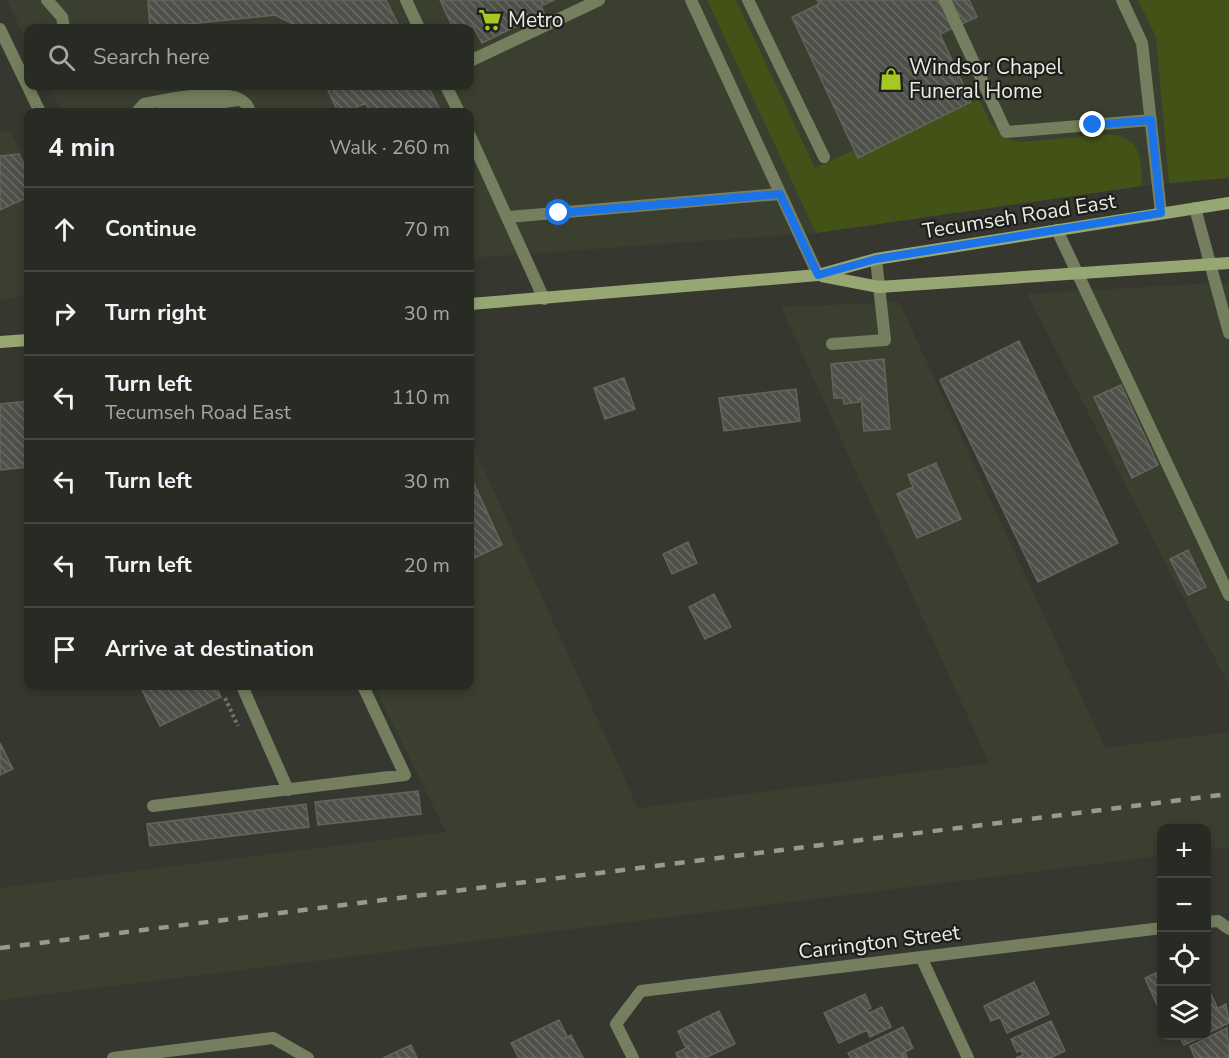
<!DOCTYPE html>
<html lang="en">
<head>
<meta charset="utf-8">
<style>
	:root { --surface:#282a24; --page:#30322c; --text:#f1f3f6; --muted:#a5a7a6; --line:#444641 }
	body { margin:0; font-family:"Nunito Sans",sans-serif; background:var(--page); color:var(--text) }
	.controls { position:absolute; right:18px; bottom:18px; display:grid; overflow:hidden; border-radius:12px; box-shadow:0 3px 9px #0003 }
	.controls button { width:54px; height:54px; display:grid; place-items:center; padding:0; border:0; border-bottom:2px solid var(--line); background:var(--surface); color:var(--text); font:30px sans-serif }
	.stop { position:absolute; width:18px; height:18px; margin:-14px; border:4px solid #1a73e8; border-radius:50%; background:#fff }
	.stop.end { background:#1a73e8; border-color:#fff; box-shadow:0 2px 6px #0008 }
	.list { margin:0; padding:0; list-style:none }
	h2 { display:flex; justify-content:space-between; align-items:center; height:78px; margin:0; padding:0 24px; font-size:26px }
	h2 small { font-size:20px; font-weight:400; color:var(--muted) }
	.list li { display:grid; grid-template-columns:39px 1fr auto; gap:18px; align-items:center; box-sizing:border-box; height:84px; padding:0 24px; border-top:2px solid var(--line) }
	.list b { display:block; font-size:22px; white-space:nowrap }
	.list p { margin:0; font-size:20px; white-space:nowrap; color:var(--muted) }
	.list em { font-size:20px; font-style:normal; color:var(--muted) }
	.icon { flex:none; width:33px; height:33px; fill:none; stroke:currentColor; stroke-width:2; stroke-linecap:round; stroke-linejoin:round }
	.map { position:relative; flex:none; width:1229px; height:1058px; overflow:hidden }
	.search { position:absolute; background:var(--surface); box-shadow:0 3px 9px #0003; left:24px; top:24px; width:450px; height:66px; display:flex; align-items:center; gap:15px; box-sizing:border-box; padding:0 21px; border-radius:12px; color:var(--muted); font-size:22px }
	.panel { position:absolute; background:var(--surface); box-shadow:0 3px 9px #0003; left:24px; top:108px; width:450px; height:582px; border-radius:12px }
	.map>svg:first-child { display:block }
	.built { fill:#3a3f30 }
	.grass { fill:#435216 }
	.building { fill:url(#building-back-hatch); stroke:#62655c; stroke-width:1.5 }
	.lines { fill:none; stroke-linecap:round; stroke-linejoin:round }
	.path { stroke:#6f716a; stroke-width:4; stroke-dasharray:3 3; stroke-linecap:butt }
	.lane { stroke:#757f5f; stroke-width:12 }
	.street { stroke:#757f5f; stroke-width:12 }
	.secondary { stroke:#97a773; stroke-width:12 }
	.rail { stroke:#989993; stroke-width:4.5; stroke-dasharray:10 10; stroke-linecap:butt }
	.route { stroke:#1a73e8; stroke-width:8 }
	.labels { text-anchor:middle; stroke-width:4.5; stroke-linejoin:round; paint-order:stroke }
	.poi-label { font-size:21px; fill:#eaebe6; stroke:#1e1f1b; text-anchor:start }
	.street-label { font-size:21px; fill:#eaebe6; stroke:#1e1f1b }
</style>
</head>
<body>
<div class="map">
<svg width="1229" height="1058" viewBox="0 0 1229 1058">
	<defs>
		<pattern id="building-back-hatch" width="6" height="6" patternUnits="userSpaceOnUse" patternTransform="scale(1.5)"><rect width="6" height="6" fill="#4e5149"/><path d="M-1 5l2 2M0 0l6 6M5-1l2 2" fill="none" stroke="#686a63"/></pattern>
	</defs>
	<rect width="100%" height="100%" fill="#363830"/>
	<!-- built -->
	<path class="built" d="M 7,0 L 1229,0 L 1229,178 L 1142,186 L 816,233 L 470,258 L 470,112 L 62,112 L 48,86 L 470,86 L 470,28 L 28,28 L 28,45 Z
		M 10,130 L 28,167 L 28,295 L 0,300 L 0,133 Z
		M 1229,282 L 1229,686 L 1027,294 Z
		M 899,302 L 1105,748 L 1229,732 L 1229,848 L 1207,850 L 1206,828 L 1162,828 L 1161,856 L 0,1000 L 0,888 L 446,832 L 374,686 L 470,686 L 470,439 L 638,808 L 989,763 L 781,307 Z"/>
	<!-- grass -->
	<path class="grass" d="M 707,0 L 736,0 L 815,168 L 854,150 L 859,157 L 979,99 L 988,118 L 1003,138 L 1021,142 L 1109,134 C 1142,138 1141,158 1142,186 L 816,233 Z
		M 1138,0 L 1229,0 L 1229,178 L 1169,183 L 1156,37 Z"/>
	<!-- building -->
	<path class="building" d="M 148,0 L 386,0 L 400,28 L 301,28 L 275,15 L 150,28 Z
		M 440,0 L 554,0 L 541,6 L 544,13 L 482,43 L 473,26 L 453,28 Z
		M 817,0 L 969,0 L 977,17 L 940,34 L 971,102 L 858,158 L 792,17 L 819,4 Z
		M 326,86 L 428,86 L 441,112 L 370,112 L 366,103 L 346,112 L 338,112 Z
		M 19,154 L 28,173 L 28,197 L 0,210 L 0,156 Z
		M 1019,341 L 1118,543 L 1038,582 L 940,380 Z
		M 884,359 L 890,429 L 864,431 L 861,396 L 859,402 L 844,404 L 843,398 L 834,398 L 831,364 Z
		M 624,378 L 635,409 L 605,419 L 594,388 Z
		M 1121,385 L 1158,465 L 1132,478 L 1094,397 Z
		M 796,389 L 800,421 L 724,431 L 719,398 Z
		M 28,401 L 28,467 L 0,470 L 0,404 Z
		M 936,463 L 961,519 L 917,538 L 897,494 L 913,487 L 908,475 Z
		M 470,475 L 502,545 L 470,560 Z
		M 688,542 L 697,563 L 672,574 L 663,554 Z
		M 1188,550 L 1206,587 L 1188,595 L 1170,559 Z
		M 714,594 L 731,627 L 705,639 L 689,607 Z
		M 140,686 L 216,686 L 221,697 L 160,726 Z
		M 0,743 L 13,769 L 0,775 Z
		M 418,791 L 421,814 L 318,825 L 315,802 Z
		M 306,804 L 309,827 L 150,846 L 147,824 Z
		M 1162,970 L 1162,1008 L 1159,1009 L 1145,978 Z
		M 1034,982 L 1049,1014 L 1007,1033 L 1000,1017 L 991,1021 L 984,1006 Z
		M 1210,992 L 1217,1007 L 1215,1010 L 1226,1004 L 1229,1023 L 1206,1034 L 1206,993 Z
		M 865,994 L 871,1008 L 867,1010 L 869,1013 L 882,1007 L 891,1027 L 870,1037 L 867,1030 L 839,1043 L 824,1013 Z
		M 719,1011 L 735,1044 L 705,1058 L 678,1058 L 676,1053 L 690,1046 L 685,1046 L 678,1031 Z
		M 559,1020 L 567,1036 L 564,1039 L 571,1035 L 583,1058 L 519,1058 L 511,1043 Z
		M 1051,1021 L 1065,1051 L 1050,1058 L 1016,1058 L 1023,1055 L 1021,1050 L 1017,1052 L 1011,1039 Z
		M 903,1027 L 913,1048 L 901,1054 L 906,1054 L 907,1058 L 851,1058 L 848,1053 Z
		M 1227,1028 L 1229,1058 L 1195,1058 L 1190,1046 Z
		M 1179,1036 L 1204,1036 L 1184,1045 Z
		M 411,1045 L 417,1058 L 383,1058 Z"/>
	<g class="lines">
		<!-- path -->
		<path class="path" d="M 225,698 L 238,726"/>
		<!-- lane -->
		<path class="lane" d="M 47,0 L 62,17 L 64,28
			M 406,0 L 419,28
			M 691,0 L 818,275
			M 748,0 L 824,157
			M 945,0 L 1006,132 L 1151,120
			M 1122,0 L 1142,43 L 1161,213
			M 470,61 L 599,0
			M 446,86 L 459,112
			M 137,112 L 144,104 C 166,100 243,81 250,112
			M 162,112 L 237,100
			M 470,136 L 544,299
			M 1195,208 L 1229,333
			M 507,217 L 780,194
			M 1057,230 L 1229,595
			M 832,344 L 885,340 L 876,259
			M 242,686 L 288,790
			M 153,806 L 405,775 L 363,686"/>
		<!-- street -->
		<path class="street" d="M 0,29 L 40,112
			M 1206,922 L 1218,921 L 1229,929
			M 921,957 L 968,1058
			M 113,1058 L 273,1038 L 308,1058
			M 633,1058 L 616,1024 L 641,991 L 1162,928"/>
		<!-- secondary -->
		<path class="secondary" d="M 822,276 L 879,287 L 1229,263
			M 470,304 L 818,275 L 876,259 L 1229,203
			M 0,342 L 28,340"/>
		<!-- rail -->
		<path class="rail" d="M 0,948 L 1229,794"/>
	</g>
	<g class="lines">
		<!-- route -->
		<path class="route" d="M 559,213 L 780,194 L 818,275 L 876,259 L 1161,213 L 1151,120 L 1093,125"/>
	</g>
	<!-- icons -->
	<defs>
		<g id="supermarket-bare" transform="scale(1.8)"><path d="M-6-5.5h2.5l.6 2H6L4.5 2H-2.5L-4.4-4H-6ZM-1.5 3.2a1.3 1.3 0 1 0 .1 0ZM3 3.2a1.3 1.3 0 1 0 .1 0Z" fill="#a5c823" stroke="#1e1f1b" stroke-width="2.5" paint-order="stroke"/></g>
		<g id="shop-bare" transform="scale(1.8)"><path d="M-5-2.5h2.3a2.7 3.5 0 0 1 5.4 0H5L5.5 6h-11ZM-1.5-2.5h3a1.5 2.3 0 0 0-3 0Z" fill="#a5c823" stroke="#1e1f1b" stroke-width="2.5" paint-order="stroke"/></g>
	</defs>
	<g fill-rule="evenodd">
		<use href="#supermarket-bare" x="490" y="20"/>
		<use href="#shop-bare" x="891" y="79"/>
	</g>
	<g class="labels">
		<!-- poi labels -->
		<g class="poi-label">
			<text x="508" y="27">Metro</text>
			<text x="909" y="74">Windsor Chapel<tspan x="909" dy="24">Funeral Home</tspan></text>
		</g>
		<!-- street labels -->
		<g class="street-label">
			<text transform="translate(1019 216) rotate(-9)" y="7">Tecumseh Road East</text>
			<text transform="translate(879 942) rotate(-7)" y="7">Carrington Street</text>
		</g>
	</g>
</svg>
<div class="controls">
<button>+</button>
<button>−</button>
<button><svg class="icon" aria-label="locate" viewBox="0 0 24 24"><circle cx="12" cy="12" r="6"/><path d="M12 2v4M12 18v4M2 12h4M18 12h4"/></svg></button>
<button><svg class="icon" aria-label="layers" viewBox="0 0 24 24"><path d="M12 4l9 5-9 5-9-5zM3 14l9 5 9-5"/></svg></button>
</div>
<div class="stop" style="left:559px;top:213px"></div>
<div class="stop end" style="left:1093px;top:125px"></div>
<div class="search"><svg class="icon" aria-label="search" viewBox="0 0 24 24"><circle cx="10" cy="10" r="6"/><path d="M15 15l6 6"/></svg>Search here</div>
<section class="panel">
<h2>4 min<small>Walk · 260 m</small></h2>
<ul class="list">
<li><svg class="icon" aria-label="ahead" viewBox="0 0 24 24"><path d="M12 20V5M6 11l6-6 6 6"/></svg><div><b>Continue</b></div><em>70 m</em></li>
<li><svg class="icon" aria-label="right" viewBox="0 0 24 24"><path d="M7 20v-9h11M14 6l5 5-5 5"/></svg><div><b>Turn right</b></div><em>30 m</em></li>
<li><svg class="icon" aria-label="left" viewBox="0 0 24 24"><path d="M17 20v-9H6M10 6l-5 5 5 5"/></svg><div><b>Turn left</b><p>Tecumseh Road East</p></div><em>110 m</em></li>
<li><svg class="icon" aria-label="left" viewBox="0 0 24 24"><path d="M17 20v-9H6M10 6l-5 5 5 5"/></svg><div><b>Turn left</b></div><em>30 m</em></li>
<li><svg class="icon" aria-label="left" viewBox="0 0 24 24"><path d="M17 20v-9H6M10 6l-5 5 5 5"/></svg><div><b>Turn left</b></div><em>20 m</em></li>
<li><svg class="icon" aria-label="arrive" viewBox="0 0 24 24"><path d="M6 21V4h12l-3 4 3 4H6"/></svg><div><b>Arrive at destination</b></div></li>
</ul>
</section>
</div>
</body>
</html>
